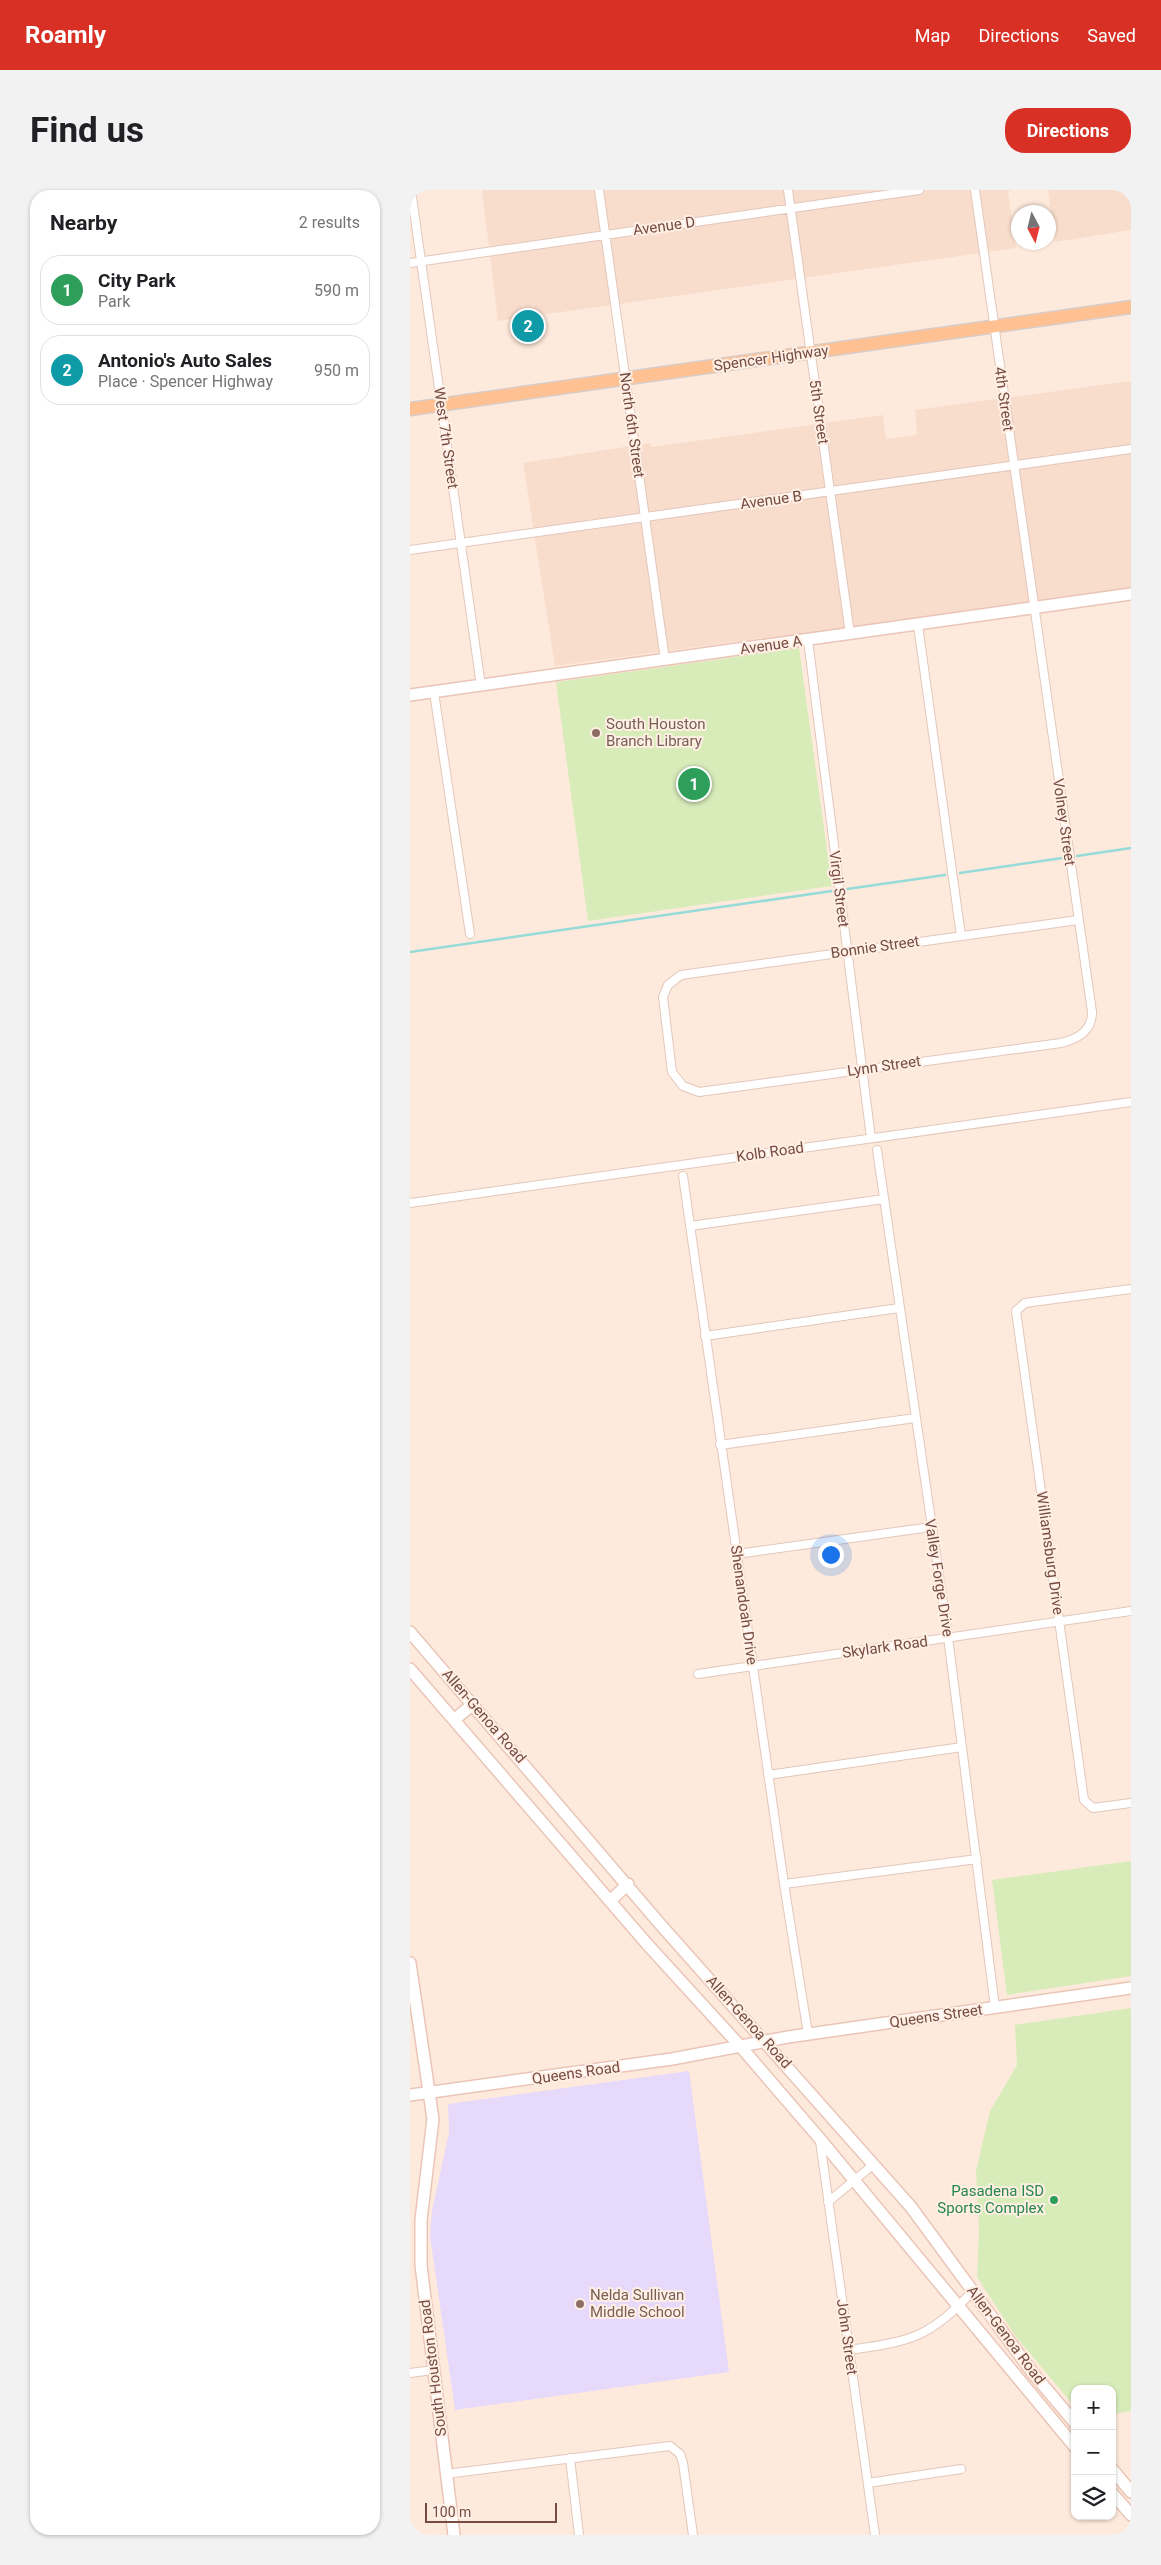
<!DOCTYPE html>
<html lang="en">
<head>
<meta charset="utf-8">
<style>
	:root { --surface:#fff; --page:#f2f2f2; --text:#202124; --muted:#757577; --line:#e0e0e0; --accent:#d93025 }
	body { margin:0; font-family:Roboto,sans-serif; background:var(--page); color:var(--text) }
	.controls { position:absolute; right:15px; bottom:15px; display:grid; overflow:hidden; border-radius:10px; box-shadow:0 1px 4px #0004 }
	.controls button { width:45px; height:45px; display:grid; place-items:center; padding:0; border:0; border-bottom:1px solid var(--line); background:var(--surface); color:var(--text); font:25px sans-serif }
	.compass { position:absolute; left:601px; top:15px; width:45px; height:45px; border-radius:50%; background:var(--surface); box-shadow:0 1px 4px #0004; rotate:173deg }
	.scale { position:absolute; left:15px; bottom:12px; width:132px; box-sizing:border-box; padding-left:5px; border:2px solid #754b43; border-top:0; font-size:14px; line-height:18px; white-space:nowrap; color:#754b43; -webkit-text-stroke:4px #ffefe4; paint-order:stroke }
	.you { position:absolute; left:420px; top:1364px; width:18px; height:18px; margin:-12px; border:4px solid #fff; border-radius:50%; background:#1a73e8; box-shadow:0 0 0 8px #1a73e833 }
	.badge { display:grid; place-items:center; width:32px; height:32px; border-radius:50%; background:var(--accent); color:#fff; font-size:16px; font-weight:700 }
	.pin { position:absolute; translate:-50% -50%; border:2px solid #fff; box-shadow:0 1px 5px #0006 }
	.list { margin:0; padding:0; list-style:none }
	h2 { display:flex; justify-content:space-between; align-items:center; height:65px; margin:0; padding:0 20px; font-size:21px }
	h2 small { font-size:16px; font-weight:400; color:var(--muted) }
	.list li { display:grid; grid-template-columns:32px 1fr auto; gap:15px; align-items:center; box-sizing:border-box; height:70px; margin:0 10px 10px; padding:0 10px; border:1px solid var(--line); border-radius:20px }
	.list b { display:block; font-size:19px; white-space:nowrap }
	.list p { margin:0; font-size:16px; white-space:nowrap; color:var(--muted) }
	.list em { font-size:16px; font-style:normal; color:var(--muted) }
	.icon { flex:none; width:28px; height:28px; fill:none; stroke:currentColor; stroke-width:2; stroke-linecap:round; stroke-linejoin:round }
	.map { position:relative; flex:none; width:721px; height:2345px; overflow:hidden; border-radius:20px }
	header { display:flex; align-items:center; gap:30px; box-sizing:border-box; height:70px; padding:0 25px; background:var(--accent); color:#fff }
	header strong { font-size:24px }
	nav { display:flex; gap:28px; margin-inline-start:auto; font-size:18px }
	.intro { display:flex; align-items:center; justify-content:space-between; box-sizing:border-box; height:120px; padding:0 30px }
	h1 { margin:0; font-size:35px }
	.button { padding:12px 22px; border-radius:20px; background:var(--accent); color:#fff; font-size:18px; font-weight:700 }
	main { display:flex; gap:30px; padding:0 30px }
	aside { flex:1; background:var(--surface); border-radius:20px; box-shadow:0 1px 4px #0004 }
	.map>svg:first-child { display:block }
	.residential { fill:#f8dccc }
	.education { fill:#e7d9fa }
	.green { fill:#d8ecba }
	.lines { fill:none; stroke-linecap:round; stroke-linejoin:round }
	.stream { stroke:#95dbd8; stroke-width:2.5 }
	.street-casing { stroke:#e4c6bb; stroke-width:10 }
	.secondary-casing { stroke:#eac5b7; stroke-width:14 }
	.primary-casing { stroke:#d8cdca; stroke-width:15 }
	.street { stroke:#fff; stroke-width:8 }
	.secondary { stroke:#fff; stroke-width:11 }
	.primary { stroke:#ffc192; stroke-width:12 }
	.education-dot { fill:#8d6e63; stroke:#ffefe4; stroke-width:2 }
	.leisure-dot { fill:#2e9e5b; stroke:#ffefe4; stroke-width:2 }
	.labels { text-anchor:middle; stroke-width:4; stroke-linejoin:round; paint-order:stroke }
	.street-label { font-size:15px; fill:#754b43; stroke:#ffefe4 }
	.education-label { font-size:15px; fill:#785e54; stroke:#ffefe4; text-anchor:start }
	.leisure-label { font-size:15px; fill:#27864d; stroke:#ffefe4; text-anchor:end }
</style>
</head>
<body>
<header>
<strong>Roamly</strong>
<nav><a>Map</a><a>Directions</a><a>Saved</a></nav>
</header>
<div class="intro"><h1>Find us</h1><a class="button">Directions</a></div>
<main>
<aside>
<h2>Nearby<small>2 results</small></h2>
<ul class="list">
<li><span class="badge" style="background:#2e9e5b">1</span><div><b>City Park</b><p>Park</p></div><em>590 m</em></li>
<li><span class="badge" style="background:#0f9aa8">2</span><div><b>Antonio's Auto Sales</b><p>Place · Spencer Highway</p></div><em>950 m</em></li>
</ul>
</aside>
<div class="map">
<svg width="721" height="2345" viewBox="0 0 721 2345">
	<rect width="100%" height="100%" fill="#feeadc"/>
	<!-- residential -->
	<path class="residential" d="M 72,0 L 604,0 L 598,1 L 606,58 L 88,131 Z
		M 638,0 L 721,0 L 721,40 L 645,52 Z
		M 721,191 L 721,398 L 145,476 L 113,273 L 240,253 L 241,257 L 473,225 L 476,249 L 507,245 L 505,220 Z"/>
	<!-- education -->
	<path class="education" d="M 279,1881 L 319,2182 L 45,2220 L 20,2046 L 22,2021 L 39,1942 L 38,1914 Z"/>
	<!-- green -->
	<path class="green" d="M 389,458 L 422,696 L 178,731 L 146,492 Z
		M 721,1671 L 721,1786 L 597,1805 L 582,1690 Z
		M 721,1818 L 721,2221 L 702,2224 L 702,2199 L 665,2199 L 665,2217 L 606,2147 L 567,2087 L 569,2040 L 566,1981 L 580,1921 L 607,1875 L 605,1835 Z"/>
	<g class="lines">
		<!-- stream -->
		<path class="stream" d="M 667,666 L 721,658
			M 550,683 L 652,668
			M 437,699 L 535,685
			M 0,762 L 422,701"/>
		<!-- street casing -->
		<g class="street-casing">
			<path id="street" d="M 1,0 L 71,496
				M 189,0 L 255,470
				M 378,0 L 440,444
				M 565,0 L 682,822 C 682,841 668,849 651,853 L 289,902 L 273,896 L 262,882 L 253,807 L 258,795 L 271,785 L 668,730
				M 0,73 L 509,0
				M 0,360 L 721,259
				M 508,435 L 551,746
				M 398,450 L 461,948
				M 24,502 L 60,744
				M 467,960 L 538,1447 L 585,1817
				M 273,986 L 374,1694 L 398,1844
				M 0,1013 L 721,912
				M 280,1036 L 474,1009
				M 721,1099 L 615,1113 L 606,1121 L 674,1610 L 683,1618 L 721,1613
				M 295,1146 L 489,1118
				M 310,1255 L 505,1228
				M 327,1364 L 521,1337
				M 288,1484 L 721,1421
				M 358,1585 L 552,1557
				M 374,1694 L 567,1669
				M 410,1951 L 465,2345
				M 418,2012 L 464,1974
				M 439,2160 C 501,2151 518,2149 563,2101
				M 0,2183 L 23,2180
				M 160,2268 L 169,2345
				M 36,2284 L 260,2256 L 270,2264 L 273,2273 L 283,2345
				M 458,2293 L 551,2279"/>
		</g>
		<!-- secondary casing -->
		<g class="secondary-casing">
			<path id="secondary" d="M 0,505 L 721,404
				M 0,1442 L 250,1734 L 501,2017 L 622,2182 L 665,2233
				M 0,1479 L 237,1754 L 331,1857 L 410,1949 L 665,2257
				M 45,1529 L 63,1514
				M 200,1711 L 218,1694
				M 0,1773 L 23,1929 L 11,2030 L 11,2075 L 44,2345
				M 0,1905 L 262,1869 L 378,1847 L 721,1798
				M 702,2279 L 721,2302
				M 702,2303 L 721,2325"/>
		</g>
		<!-- primary casing -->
		<g class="primary-casing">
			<path id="primary" d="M 0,219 L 721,117"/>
		</g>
		<!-- street -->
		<use href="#street" class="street"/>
		<!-- secondary -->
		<use href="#secondary" class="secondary"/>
		<!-- primary -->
		<use href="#primary" class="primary"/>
	</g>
	<!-- markers -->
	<g class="education-dot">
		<circle cx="186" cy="543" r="5"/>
		<circle cx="170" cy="2114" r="5"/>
	</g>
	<circle class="leisure-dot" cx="644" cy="2010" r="5"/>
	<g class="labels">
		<!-- street labels -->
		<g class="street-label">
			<text transform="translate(254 36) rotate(-8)" y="5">Avenue D</text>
			<text transform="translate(361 168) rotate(-8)" y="5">Spencer Highway</text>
			<text transform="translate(594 209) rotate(82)" y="5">4th Street</text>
			<text transform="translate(409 222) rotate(82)" y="5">5th Street</text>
			<text transform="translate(222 235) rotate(82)" y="5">North 6th Street</text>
			<text transform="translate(36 248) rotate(82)" y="5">West 7th Street</text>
			<text transform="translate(361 310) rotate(-8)" y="5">Avenue B</text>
			<text transform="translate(361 455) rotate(-8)" y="5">Avenue A</text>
			<text transform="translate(654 632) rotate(82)" y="5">Volney Street</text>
			<text transform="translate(429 699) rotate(83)" y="5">Virgil Street</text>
			<text transform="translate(465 757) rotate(-8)" y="5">Bonnie Street</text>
			<text transform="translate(474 876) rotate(-8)" y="5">Lynn Street</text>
			<text transform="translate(360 962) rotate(-8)" y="5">Kolb Road</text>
			<text transform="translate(640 1363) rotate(82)" y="5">Williamsburg Drive</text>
			<text transform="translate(529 1388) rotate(81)" y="5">Valley Forge Drive</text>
			<text transform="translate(334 1415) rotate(82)" y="5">Shenandoah Drive</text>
			<text transform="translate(475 1457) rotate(-8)" y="5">Skylark Road</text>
			<text transform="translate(74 1526) rotate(49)" y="5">Allen-Genoa Road</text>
			<text transform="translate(526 1826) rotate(-8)" y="5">Queens Street</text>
			<text transform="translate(339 1832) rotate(48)" y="5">Allen-Genoa Road</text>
			<text transform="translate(166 1883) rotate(-8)" y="5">Queens Road</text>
			<text transform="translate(596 2145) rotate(53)" y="5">Allen-Genoa Road</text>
			<text transform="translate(437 2147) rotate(82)" y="5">John Street</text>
			<text transform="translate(23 2178) rotate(-97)" y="5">South Houston Road</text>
		</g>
		<!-- education labels -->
		<g class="education-label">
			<text x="196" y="539">South Houston<tspan x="196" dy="17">Branch Library</tspan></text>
			<text x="180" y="2110">Nelda Sullivan<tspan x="180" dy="17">Middle School</tspan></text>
		</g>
		<!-- leisure labels -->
		<g class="leisure-label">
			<text x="634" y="2006">Pasadena ISD<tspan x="634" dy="17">Sports Complex</tspan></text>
		</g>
	</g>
</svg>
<div class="controls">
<button>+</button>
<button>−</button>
<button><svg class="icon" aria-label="layers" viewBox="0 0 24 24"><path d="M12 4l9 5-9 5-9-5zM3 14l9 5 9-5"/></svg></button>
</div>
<svg class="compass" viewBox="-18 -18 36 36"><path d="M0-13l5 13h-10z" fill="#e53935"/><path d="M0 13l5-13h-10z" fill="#757577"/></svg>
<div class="scale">100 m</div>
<div class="you"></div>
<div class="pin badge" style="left:284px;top:594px;background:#2e9e5b">1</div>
<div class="pin badge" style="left:118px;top:136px;background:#0f9aa8">2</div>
</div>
</main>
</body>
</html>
